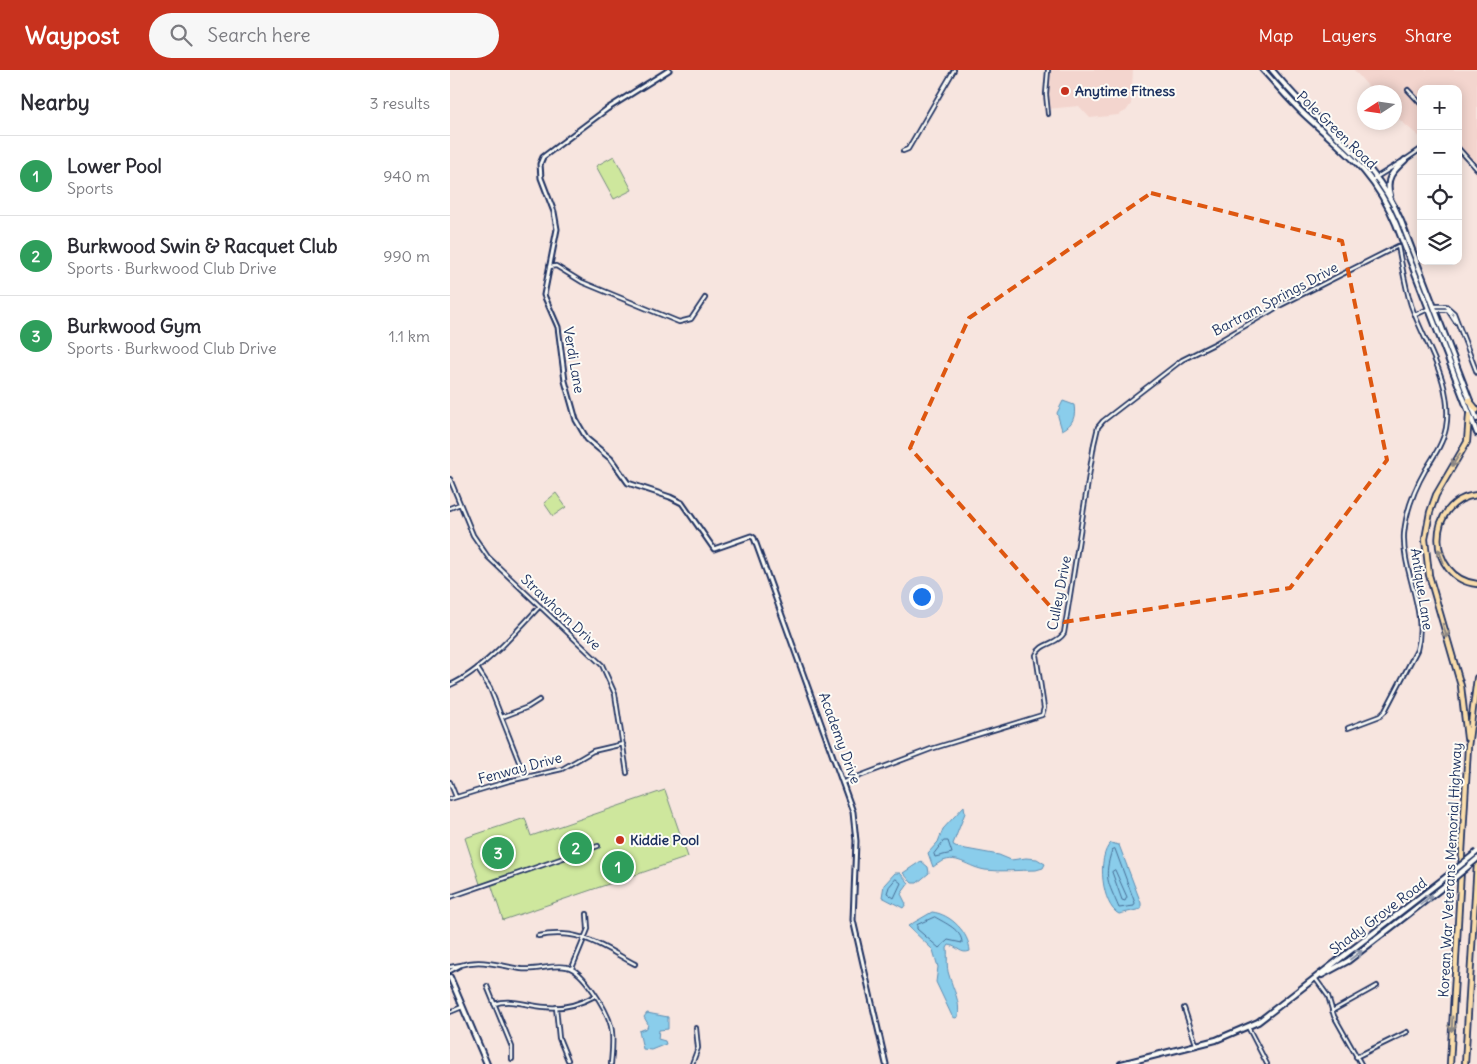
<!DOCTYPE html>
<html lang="en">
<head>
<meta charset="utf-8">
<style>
	:root { --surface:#fff; --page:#f7f7f7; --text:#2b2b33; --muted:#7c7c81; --line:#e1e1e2; --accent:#c8321e }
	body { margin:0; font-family:Delius,sans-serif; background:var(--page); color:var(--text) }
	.controls { position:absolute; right:15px; top:15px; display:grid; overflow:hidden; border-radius:10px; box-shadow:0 2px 12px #0003 }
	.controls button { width:45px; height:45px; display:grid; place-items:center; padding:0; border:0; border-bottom:1px solid var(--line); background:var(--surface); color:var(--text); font:25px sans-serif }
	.compass { position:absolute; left:907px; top:15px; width:45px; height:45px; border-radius:50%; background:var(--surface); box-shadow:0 2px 12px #0003; rotate:258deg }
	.you { position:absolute; left:471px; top:526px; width:18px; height:18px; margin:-12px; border:4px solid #fff; border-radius:50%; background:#1a73e8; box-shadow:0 0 0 8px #1a73e833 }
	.badge { display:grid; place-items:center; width:32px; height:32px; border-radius:50%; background:var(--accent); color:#fff; font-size:16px; font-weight:700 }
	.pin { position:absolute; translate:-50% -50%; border:2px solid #fff; box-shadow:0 1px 5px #0006 }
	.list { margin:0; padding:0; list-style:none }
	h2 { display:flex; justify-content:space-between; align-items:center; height:65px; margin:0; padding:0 20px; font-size:21px }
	h2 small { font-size:16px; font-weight:400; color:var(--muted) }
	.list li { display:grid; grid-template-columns:32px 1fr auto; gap:15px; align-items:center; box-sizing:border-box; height:80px; padding:0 20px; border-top:1px solid var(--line) }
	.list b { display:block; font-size:19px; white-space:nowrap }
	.list p { margin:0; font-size:16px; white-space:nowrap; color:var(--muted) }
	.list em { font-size:16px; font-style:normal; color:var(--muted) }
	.icon { flex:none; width:28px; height:28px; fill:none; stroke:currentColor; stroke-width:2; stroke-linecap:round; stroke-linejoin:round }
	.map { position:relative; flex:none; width:1027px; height:994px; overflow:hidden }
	header { display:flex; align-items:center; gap:30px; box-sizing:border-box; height:70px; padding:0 25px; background:var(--accent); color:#fff }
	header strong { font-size:24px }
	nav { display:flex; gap:28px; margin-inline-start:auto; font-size:18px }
	.search { width:350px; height:45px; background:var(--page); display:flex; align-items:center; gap:12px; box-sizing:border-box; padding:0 18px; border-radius:28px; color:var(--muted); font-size:19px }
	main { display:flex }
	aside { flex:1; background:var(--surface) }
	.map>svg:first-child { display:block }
	.built { fill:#f3d5ce }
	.green { fill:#cee79d; stroke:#748b7e }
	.water { fill:#8acdeb; stroke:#5e8eb3 }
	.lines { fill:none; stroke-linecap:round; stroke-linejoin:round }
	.shore { stroke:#476e96; stroke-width:1 }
	.minor-casing { stroke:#1b2f5e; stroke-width:6 }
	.tertiary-casing { stroke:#1b2f5e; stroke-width:7 }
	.secondary-casing { stroke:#1b2f5e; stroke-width:8 }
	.motorway-casing { stroke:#1b2f5e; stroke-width:8 }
	.minor { stroke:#fdfcf7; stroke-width:2.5 }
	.tertiary { stroke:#fdfcf7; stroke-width:3 }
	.secondary { stroke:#fdfcf7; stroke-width:4 }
	.motorway { stroke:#faddab; stroke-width:4.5 }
	.secondary-bridge-casing { stroke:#1b2f5e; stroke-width:8; stroke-linecap:butt }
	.secondary-bridge { stroke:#fdfcf7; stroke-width:4 }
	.oneway { stroke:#8a8684 }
	.oneway2 { stroke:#8c96aa }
	.marked { fill:none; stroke:#de5710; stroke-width:4; stroke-dasharray:10 6; stroke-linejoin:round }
	.poi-dot { fill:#c8321e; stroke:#fdfcf7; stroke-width:2 }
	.labels { text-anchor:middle; stroke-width:4; stroke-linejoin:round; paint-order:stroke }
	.poi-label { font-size:14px; font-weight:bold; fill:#1b2f5e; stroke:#fdfcf7; text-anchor:start }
	.street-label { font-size:14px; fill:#1b2f5e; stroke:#fdfcf7 }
</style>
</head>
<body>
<header>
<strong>Waypost</strong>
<div class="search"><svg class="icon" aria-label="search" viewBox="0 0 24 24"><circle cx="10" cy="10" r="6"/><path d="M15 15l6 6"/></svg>Search here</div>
<nav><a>Map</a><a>Layers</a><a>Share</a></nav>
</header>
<main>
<aside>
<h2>Nearby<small>3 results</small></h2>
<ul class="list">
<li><span class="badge" style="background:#2e9e5b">1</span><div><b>Lower Pool</b><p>Sports</p></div><em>940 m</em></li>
<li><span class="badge" style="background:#2e9e5b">2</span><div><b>Burkwood Swin &amp; Racquet Club</b><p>Sports · Burkwood Club Drive</p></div><em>990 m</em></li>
<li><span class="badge" style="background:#2e9e5b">3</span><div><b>Burkwood Gym</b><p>Sports · Burkwood Club Drive</p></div><em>1.1 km</em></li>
</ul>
</aside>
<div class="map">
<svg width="1027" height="994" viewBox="0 0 1027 994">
	<rect width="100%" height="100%" fill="#f7e5df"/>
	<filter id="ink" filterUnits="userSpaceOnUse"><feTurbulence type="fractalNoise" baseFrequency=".02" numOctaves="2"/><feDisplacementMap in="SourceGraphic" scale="10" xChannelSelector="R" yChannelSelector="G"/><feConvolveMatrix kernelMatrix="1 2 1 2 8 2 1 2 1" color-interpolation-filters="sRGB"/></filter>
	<g filter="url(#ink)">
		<!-- built -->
		<path class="built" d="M 598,0 L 683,0 L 681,34 L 676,41 L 668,45 L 640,48 L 629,36 L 597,39 L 596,24 Z
			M 904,0 L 1027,0 L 1027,107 L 1024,99 L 1008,83 L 1008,19 L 971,19 L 971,68 L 945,46 L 944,22 L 923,22 Z"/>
		<!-- green -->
		<path class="green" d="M 164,86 L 182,120 L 164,129 L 146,96 Z
			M 106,423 L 116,437 L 103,446 L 94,433 Z
			M 215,720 L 238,787 L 53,850 L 41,814 L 31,817 L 15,768 L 75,748 L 81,766 Z"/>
		<!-- water -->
		<path class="water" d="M 613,331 L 624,335 C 626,346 623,355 612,360 L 607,343 Z
			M 514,736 L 515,743 L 503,774 L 505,777 L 549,785 L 561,790 L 576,788 L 587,789 L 595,794 L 593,798 L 586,800 C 570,800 551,802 535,800 C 513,796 505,780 483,797 L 478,783 L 488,772 L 493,759 Z
			M 661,773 L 669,775 L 691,833 L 691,839 L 669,844 C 652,836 646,786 661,773 Z
			M 471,791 L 478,797 L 479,803 L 467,813 L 462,813 L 453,803 Z
			M 445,803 L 450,803 L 459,813 L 451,824 L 456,834 L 453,838 L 432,827 L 434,815 Z
			M 482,842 C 501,844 519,863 520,881 C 511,885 507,876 499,875 L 497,878 C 498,886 496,897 499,905 C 503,920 511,931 508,947 L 505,948 L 502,946 L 486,912 L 488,897 L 483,880 L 458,856 Z
			M 197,943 L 218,947 L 218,959 L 209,960 L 208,969 L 215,971 L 216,974 L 201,980 L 193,979 L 189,961 L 197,958 L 198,954 L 194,947 Z"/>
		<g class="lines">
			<!-- shore -->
			<path class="shore" d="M 494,771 L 498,771 L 502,783 L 485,787 L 484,784 Z
				M 665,779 L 685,833 L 684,836 L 669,838 C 658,812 653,808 662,780 Z
				M 665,800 L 677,827 L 675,831 L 672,830 L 662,802 Z
				M 446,809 L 451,813 L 444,828 L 437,823 L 439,817 Z
				M 485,847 C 495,853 512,860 512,873 L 498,870 L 489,878 L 467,859 L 467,855 Z"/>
			<!-- minor casing -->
			<g class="minor-casing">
				<path id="minor" d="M 958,20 L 971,34
					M 598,44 L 596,24 L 598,0
					M 1008,78 L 1027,99
					M 453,81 L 458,79 L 504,0
					M 955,90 L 971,79
					M 922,110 L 951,92
					M 99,197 L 106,196 L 132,212 L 229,252 L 241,249 L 255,228
					M 985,236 L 996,236 L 1004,243 L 1027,303
					M 985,240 L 998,240 L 1006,252
					M 965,245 L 978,239
					M 0,409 L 23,465 L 38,487 L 152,595 L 165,624 L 177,703
					M 0,438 L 10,434
					M 27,598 L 40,618 L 75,707
					M 0,615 C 31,602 67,561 90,536
					M 52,647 L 78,637 L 89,630
					M 0,712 L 6,727
					M 394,712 L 481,679 L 592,645 L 594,638 L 586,585 C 591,572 607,575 614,563 L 644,374 L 648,357 L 653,351 L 732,290 L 764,274 L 831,235 L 948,176 C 952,195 955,216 961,235 C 975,275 1004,313 996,358 C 993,373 984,386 976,399 C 965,418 956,441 954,464 C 952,502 978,541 967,580 L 935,641 L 930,646 L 898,658
					M 0,729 L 59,711 L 112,699 L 143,681 L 173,674
					M 0,827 L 148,776
					M 88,866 C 130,858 149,875 185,894
					M 11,895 C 31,888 51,896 71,899 C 87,901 102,894 117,897 C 133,900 157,940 161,956 C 164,969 162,981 161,994
					M 0,897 L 11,895 L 0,901
					M 122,898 L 138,859 L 137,844
					M 865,908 L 878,926 L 884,946 L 911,994
					M 37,916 L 62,977 L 62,989
					M 44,934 C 61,928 78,936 95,937 C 112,939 130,934 145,926
					M 106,937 L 109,968 L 118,990
					M 734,938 L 746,974
					M 882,941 L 927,916
					M 0,942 L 12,937
					M 798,957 L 817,994
					M 906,987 L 957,962
					M 242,994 L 248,978 L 246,958"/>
			</g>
			<!-- tertiary casing -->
			<g class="tertiary-casing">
				<path id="tertiary" d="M 219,0 L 157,39 L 93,87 L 90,94 L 91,108 L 104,142 L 107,159 L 94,225 L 108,257 L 115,311 L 126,350 L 137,369 L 161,389 L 178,413 L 220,427 L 232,433 L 264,479 L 301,466 L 304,468 L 403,742 L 406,771 L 403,850 L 436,994"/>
			</g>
			<!-- secondary casing -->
			<g class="secondary-casing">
				<path id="secondary" d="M 813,0 C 827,15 840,31 855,45 C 895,82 924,101 946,154 L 1027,363
					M 822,0 C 834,14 847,29 861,42 C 900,80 929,99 951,151 L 1027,349
					M 940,125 C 935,108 943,101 955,90
					M 872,905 L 898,891 L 997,814
					M 0,907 L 37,994
					M 671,994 L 766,970 L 808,952 L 996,807"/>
			</g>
			<!-- motorway casing -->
			<g class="motorway-casing">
				<path id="motorway" d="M 1019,330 L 1027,340
					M 1027,425 C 975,430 976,508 1027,514
					M 1017,668 L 1011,616 L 979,505 L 975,469 L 980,442 L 986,425 L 1017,372 L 1019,345
					M 1000,994 L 1018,677 L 1027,608
					M 1015,994 L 1027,793"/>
			</g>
			<!-- minor -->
			<use href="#minor" class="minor"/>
			<!-- tertiary -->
			<use href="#tertiary" class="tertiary"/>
			<!-- secondary -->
			<use href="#secondary" class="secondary"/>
			<!-- motorway -->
			<use href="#motorway" class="motorway"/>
			<!-- secondary-bridge casing -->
			<g class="secondary-bridge-casing">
				<path id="secondary-bridge" d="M 996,807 L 1027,782
					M 997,814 L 1027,789"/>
			</g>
			<!-- secondary-bridge -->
			<use href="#secondary-bridge" class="secondary-bridge"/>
		</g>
		<!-- one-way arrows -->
		<defs><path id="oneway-shaft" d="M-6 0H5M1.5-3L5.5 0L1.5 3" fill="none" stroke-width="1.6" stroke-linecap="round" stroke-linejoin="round" transform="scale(1.25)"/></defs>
		<g class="oneway">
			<use href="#oneway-shaft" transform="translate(1006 390) rotate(122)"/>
			<use href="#oneway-shaft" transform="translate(991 486) rotate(-111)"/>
			<use href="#oneway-shaft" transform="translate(995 561) rotate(73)"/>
			<use href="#oneway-shaft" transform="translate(1002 954) rotate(93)"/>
		</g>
		<g class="oneway2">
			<use href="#oneway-shaft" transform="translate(976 830) rotate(-38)"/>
			<use href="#oneway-shaft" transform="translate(906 885) rotate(-37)"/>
		</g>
	</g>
	<!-- marked area -->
	<path class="marked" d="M 701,123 L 892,171 L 937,390 L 840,518 L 614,552 L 460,378 L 519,248 Z"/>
	<!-- markers -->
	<g class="poi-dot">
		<circle cx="615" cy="21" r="5"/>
		<circle cx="170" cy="770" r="5"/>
	</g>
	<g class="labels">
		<!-- poi labels -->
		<g class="poi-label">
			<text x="625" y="26">Anytime Fitness</text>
			<text x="180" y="775">Kiddie Pool</text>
		</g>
		<!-- street labels -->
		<g class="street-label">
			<text transform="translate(887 60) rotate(44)" y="5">Pole Green Road</text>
			<text transform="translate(825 229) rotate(-28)" y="5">Bartram Springs Drive</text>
			<text transform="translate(124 290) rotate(80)" y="5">Verdi Lane</text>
			<text transform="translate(972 519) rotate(81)" y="5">Antique Lane</text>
			<text transform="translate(609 523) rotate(-79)" y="5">Culley Drive</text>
			<text transform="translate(111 542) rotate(43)" y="5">Strawhorn Drive</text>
			<text transform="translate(390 668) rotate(70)" y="5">Academy Drive</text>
			<text transform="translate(70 698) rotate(-15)" y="5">Fenway Drive</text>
			<text transform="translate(1000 800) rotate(-87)" y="5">Korean War Veterans Memorial Highway</text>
			<text transform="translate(928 846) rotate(-37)" y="5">Shady Grove Road</text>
		</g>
	</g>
</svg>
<div class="controls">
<button>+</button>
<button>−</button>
<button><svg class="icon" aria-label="locate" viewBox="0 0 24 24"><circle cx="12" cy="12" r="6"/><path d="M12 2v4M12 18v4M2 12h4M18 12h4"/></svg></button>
<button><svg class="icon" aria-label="layers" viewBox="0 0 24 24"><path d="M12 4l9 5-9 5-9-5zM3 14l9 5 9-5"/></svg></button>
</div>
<svg class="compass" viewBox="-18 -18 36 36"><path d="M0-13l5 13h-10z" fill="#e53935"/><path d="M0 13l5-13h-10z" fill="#7c7c81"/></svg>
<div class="you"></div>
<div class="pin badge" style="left:168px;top:797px;background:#2e9e5b">1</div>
<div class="pin badge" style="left:126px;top:778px;background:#2e9e5b">2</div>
<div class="pin badge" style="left:48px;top:783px;background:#2e9e5b">3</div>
</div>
</main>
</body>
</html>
